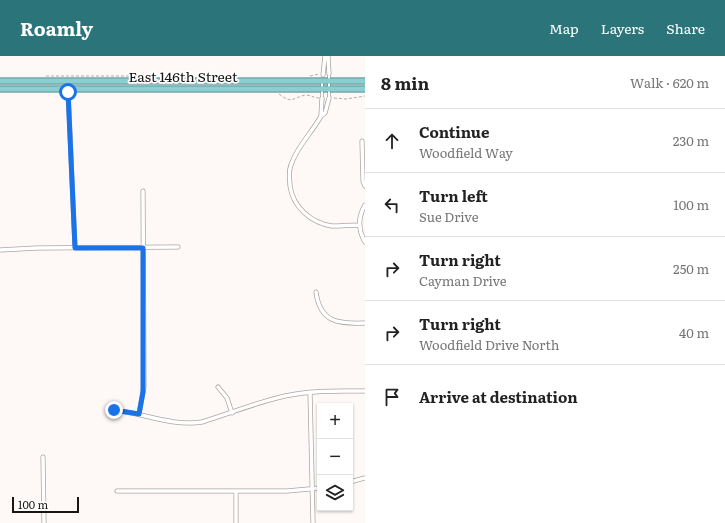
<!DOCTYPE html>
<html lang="en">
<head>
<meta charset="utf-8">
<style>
	:root { --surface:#fff; --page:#f2f2f2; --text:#222; --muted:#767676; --line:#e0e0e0; --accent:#2b7479 }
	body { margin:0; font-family:Literata,serif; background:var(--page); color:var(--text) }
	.controls { position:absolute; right:12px; bottom:12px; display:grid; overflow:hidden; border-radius:0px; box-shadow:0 1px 3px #0004 }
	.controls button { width:36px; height:36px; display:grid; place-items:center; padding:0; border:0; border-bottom:1px solid var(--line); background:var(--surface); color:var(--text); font:20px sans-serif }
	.scale { position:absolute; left:12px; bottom:10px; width:67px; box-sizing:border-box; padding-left:4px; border:2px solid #181514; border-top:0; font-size:11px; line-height:14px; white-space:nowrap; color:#181514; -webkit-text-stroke:3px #fff; paint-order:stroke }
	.stop { position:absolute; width:12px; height:12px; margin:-9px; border:3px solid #1a73e8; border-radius:50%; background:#fff }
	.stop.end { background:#1a73e8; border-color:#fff; box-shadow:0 1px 4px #0008 }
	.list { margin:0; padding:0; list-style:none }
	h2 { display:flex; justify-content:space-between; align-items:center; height:52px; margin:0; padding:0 16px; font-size:17px }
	h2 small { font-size:13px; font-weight:400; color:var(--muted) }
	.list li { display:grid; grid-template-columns:26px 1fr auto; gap:12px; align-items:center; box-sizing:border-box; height:64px; padding:0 16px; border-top:1px solid var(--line) }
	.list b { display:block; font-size:15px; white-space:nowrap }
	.list p { margin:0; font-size:13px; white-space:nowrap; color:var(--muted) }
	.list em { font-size:13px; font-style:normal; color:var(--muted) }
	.icon { flex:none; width:22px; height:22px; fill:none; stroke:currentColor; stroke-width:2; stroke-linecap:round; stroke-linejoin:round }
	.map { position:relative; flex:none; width:365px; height:467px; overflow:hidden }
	header { display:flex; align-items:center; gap:24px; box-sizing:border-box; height:56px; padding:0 20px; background:var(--accent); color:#fff }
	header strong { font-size:19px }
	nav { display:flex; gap:22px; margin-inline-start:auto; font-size:14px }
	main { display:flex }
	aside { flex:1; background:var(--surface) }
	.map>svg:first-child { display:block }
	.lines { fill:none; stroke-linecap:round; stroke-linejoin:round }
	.lane-casing { stroke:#ada5a2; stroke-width:3.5 }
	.street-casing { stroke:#ada5a2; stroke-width:5 }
	.primary-casing { stroke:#30777b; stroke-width:7 }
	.path { stroke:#b0acaa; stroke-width:1; stroke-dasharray:3 2; stroke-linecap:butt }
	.lane { stroke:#fff; stroke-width:2 }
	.street { stroke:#fff; stroke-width:3.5 }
	.primary { stroke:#8bcdd1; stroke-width:5.5 }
	.route { stroke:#1a73e8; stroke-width:5 }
	.labels { text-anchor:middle; stroke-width:3.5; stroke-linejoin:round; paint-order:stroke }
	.street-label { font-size:14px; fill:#181514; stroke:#fff }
</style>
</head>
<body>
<header>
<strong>Roamly</strong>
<nav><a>Map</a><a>Layers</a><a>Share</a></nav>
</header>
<main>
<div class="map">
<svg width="365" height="467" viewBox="0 0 365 467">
	<rect width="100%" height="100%" fill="#fef9f7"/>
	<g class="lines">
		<!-- lane casing -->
		<g class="lane-casing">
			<path id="lane" d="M 329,18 L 329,42
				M 322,41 L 322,26"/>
		</g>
		<!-- street casing -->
		<g class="street-casing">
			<path id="street" d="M 328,0 L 329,18
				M 323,19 L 325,0
				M 68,33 L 75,191
				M 322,42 L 321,60 L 325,57 L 329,42
				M 321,60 C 312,77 297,90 291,109 C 288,116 290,124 290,130 C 293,151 311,167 332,170 C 341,170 350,169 359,169
				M 362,85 L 363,125 L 365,130
				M 365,149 C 358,161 358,174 365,186
				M 0,194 L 37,192 L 178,191
				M 316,236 C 320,267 339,268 365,267
				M 218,331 L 227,342 L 232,357
				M 310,336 L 313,467
				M 108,354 C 140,355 170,371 202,366 C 235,356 269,341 303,337 C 324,334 344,335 365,335
				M 139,358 L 144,330 L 143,135
				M 43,401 L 44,467
				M 350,426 L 365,422
				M 117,435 L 287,435 L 320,432
				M 236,435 L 236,467"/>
		</g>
		<!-- primary casing -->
		<g class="primary-casing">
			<path id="primary" d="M 0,25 L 365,25
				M 0,33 L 365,33"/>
		</g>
		<!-- path -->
		<path class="path" d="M 46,20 L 137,20
			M 310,20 L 319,18
			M 279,38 C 293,49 293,41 306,39 C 311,39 314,42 319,42
			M 334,42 L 346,43 L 365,40"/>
		<!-- lane -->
		<use href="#lane" class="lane"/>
		<!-- street -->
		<use href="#street" class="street"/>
		<!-- primary -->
		<use href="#primary" class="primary"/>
	</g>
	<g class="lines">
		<!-- route -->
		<path class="route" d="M 68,36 L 75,192 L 143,192 L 143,336 L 139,358 L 114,354"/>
	</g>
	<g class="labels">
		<!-- street labels -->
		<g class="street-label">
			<text x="183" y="26">East 146th Street</text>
		</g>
	</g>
</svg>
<div class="controls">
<button>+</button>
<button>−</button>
<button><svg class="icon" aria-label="layers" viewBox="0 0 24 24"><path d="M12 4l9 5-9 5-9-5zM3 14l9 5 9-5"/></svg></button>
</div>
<div class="scale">100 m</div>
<div class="stop" style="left:68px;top:36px"></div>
<div class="stop end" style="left:114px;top:354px"></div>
</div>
<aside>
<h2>8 min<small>Walk · 620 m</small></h2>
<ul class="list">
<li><svg class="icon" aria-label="ahead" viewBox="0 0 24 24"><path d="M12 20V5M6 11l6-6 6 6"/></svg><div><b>Continue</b><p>Woodfield Way</p></div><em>230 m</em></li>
<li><svg class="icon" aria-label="left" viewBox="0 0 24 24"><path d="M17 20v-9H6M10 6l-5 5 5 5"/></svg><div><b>Turn left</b><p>Sue Drive</p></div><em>100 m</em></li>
<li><svg class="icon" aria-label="right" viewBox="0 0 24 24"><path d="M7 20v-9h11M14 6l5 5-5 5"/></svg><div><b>Turn right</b><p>Cayman Drive</p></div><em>250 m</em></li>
<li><svg class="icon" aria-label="right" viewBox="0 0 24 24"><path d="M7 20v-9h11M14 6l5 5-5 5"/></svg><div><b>Turn right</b><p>Woodfield Drive North</p></div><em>40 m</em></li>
<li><svg class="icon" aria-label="arrive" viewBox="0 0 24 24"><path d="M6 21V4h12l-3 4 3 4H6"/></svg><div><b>Arrive at destination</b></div></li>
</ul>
</aside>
</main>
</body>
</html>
